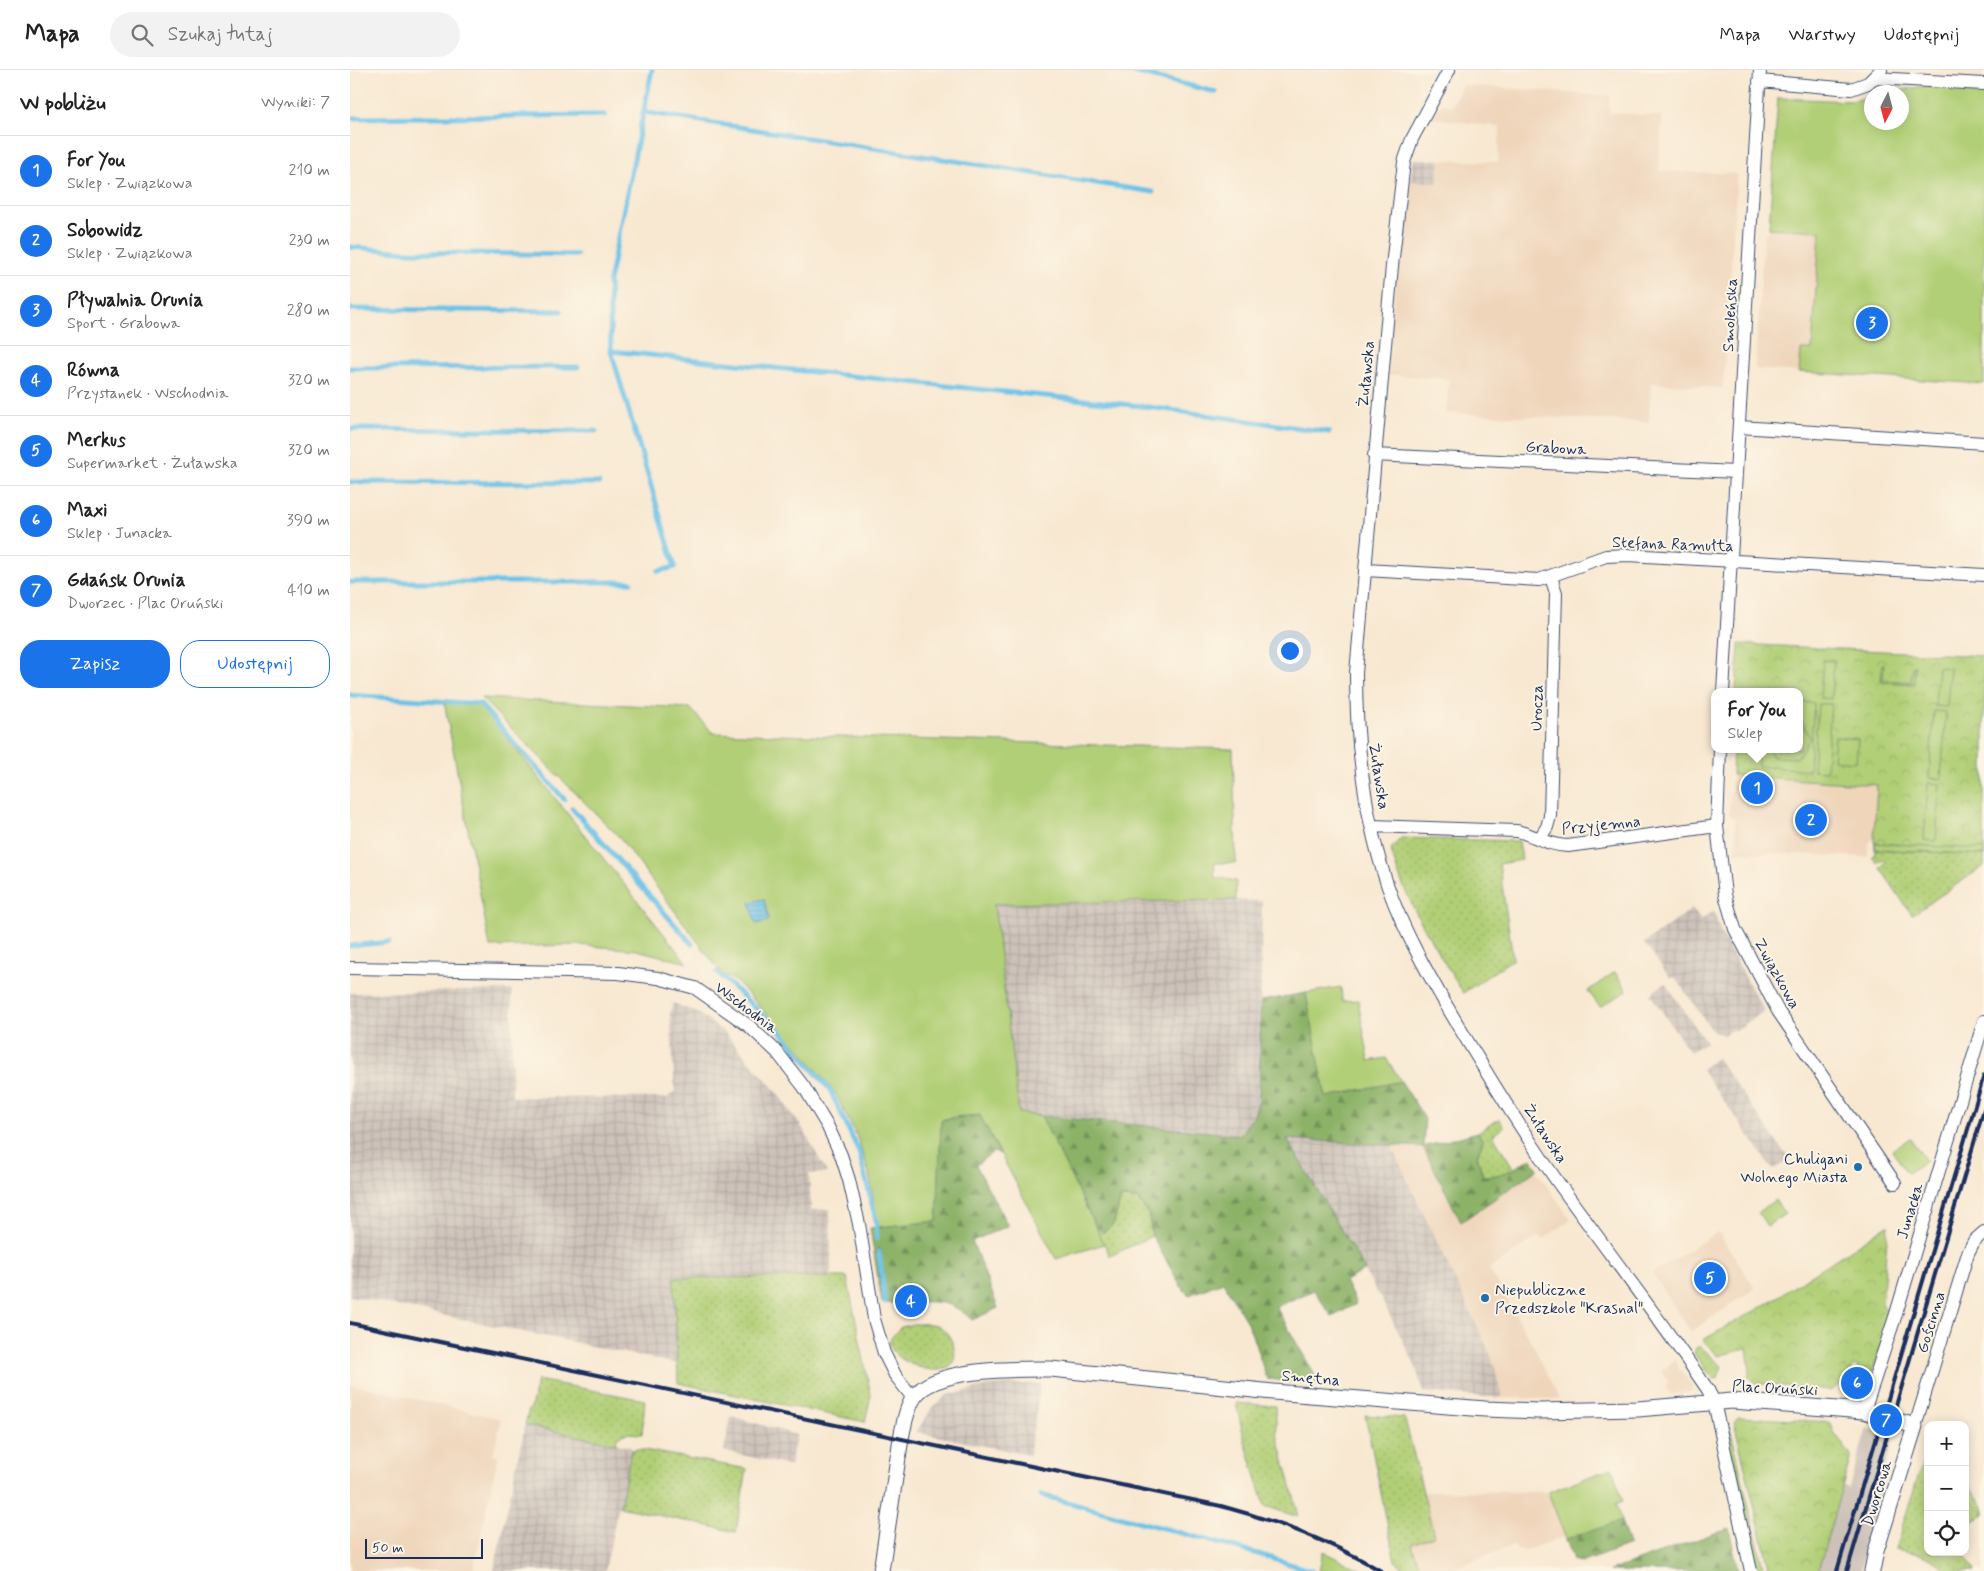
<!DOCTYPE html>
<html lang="pl">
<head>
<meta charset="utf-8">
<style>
	:root { --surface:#fff; --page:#f2f2f2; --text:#222; --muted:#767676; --line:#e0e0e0; --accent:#1a73e8 }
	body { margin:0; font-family:Mynerve,sans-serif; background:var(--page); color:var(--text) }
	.controls { position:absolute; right:15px; bottom:15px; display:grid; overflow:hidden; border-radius:10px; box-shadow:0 2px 12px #0003 }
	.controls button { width:45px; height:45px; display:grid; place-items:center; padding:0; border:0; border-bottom:1px solid var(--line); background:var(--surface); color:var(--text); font:25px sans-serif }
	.compass { position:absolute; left:1514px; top:15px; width:45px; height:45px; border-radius:50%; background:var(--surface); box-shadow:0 2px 12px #0003; rotate:186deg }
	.scale { position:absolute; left:15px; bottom:12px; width:118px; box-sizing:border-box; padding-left:5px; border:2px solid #1b2f5e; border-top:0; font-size:14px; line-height:18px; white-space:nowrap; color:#1b2f5e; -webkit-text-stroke:4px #fcf5e5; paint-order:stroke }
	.you { position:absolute; left:939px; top:580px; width:18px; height:18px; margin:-12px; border:4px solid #fff; border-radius:50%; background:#1a73e8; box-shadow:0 0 0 8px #1a73e833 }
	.badge { display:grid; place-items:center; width:32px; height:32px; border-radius:50%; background:var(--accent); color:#fff; font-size:16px; font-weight:700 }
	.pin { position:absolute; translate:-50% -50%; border:2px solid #fff; box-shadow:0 1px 5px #0006 }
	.popup { position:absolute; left:1361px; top:618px; width:92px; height:65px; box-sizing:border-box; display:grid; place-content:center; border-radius:10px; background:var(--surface); filter:drop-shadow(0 1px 4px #0005); font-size:16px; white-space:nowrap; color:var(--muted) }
	.popup b { font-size:19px; color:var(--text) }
	.popup::after { content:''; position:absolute; left:50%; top:100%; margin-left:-10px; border:10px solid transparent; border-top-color:var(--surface) }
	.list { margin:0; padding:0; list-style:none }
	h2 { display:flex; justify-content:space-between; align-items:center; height:65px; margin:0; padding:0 20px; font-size:21px }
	h2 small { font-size:16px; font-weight:400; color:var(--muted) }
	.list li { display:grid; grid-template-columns:32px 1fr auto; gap:15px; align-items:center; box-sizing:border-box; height:70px; padding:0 20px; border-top:1px solid var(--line) }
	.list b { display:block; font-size:19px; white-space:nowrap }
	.list p { margin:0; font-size:16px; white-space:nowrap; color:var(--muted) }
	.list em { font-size:16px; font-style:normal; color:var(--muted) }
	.actions { display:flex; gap:10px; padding:15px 20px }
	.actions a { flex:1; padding:11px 0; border:1px solid var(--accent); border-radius:20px; text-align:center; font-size:18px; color:var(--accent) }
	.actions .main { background:var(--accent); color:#fff }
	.icon { flex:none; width:28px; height:28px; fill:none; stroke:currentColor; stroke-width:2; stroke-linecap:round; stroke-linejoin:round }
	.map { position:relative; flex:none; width:1634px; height:1501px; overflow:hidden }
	header { display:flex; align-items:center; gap:30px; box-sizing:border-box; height:70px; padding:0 25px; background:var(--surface); border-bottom:1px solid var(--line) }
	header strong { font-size:24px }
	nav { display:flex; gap:28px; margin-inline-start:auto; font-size:18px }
	.search { width:350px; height:45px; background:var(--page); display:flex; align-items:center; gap:12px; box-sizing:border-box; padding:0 18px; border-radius:28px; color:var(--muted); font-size:19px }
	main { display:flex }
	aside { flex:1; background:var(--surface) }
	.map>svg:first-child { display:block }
	.built { fill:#efd6bb }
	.industrial { fill:url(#industrial-grid) }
	.railway { fill:#cdc2b9 }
	.grass { fill:url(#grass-dots); stroke:#667f6a }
	.forest { fill:url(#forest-firs); stroke:#547062 }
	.park { fill:url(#park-crowns); stroke:#667f6a }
	.garden { fill:#b1cf76; stroke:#667f6a }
	.water { fill:url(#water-rules); stroke:#4478a3 }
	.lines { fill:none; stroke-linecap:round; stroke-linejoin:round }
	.stream { stroke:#6cc2e8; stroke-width:5 }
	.minor-casing { stroke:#3c4b6f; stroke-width:14 }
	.tertiary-casing { stroke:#3c4b6f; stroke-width:17 }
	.minor { stroke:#fff; stroke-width:12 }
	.tertiary { stroke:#fff; stroke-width:15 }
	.rail { stroke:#1b2f5e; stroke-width:4 }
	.poi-dot { fill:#1f6fb2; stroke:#fcf5e5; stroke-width:2 }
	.labels { text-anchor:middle; stroke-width:4; stroke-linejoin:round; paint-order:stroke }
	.street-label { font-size:16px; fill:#1b2f5e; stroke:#fcf5e5 }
	.poi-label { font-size:16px; fill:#1b2f5e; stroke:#fcf5e5; text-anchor:end }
</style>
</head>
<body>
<header>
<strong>Mapa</strong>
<div class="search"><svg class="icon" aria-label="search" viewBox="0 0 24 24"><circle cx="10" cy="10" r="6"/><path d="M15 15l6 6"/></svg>Szukaj tutaj</div>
<nav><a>Mapa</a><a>Warstwy</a><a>Udostępnij</a></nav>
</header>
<main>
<aside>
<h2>W pobliżu<small>Wyniki: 7</small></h2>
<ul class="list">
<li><span class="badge">1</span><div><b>For You</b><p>Sklep · Związkowa</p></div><em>210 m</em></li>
<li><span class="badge">2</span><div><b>Sobowidz</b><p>Sklep · Związkowa</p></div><em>230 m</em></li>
<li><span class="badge">3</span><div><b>Pływalnia Orunia</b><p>Sport · Grabowa</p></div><em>280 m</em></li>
<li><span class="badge">4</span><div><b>Równa</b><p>Przystanek · Wschodnia</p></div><em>320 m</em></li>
<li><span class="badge">5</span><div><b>Merkus</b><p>Supermarket · Żuławska</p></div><em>320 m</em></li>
<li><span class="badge">6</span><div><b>Maxi</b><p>Sklep · Junacka</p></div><em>390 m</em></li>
<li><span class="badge">7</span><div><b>Gdańsk Orunia</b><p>Dworzec · Plac Oruński</p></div><em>410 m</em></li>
</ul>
<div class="actions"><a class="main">Zapisz</a><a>Udostępnij</a></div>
</aside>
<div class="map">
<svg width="1634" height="1501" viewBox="0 0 1634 1501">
	<defs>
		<pattern id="industrial-grid" width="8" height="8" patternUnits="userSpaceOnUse" patternTransform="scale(1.25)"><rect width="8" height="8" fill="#cdc2b9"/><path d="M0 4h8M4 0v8" fill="none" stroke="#afa7a1"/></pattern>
		<pattern id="grass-dots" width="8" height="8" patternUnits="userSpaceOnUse" patternTransform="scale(1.25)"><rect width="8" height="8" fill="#b1cf76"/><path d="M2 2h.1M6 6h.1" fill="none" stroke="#98b268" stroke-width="1.8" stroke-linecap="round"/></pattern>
		<pattern id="forest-firs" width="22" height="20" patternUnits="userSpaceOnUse" patternTransform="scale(1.25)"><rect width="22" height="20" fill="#8cb267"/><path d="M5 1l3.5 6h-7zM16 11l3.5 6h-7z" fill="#729158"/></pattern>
		<pattern id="park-crowns" width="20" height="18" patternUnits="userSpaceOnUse" patternTransform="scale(1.25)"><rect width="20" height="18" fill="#b1cf76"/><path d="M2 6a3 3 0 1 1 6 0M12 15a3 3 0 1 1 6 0" fill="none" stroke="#98b268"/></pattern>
		<pattern id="water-rules" width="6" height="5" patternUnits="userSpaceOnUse" patternTransform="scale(1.25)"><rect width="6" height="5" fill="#6cc2e8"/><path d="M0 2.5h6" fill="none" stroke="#589ebf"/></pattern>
	</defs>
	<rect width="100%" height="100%" fill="#fcf5e5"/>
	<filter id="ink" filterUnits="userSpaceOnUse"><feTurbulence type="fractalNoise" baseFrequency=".02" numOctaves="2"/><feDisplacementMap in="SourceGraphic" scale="10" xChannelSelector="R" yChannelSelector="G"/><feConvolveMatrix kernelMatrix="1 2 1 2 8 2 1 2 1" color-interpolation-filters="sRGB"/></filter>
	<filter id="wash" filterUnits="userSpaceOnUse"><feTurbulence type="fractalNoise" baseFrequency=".0096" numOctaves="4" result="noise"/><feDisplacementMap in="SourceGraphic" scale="20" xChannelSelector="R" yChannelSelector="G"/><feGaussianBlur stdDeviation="1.12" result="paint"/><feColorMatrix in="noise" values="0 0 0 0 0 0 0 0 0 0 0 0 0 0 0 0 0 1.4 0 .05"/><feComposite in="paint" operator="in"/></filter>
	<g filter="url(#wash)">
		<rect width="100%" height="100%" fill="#f8e8d1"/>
		<!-- built -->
		<path class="built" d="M 1112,15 L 1260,26 L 1259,43 L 1312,46 L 1309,101 L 1387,104 L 1373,318 L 1301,313 L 1299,352 L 1096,343 L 1099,309 L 1037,305 L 1046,204 L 1060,111 L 1088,113 L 1090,90 L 1148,92 L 1150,57 L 1082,48 L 1088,36 L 1095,34 L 1101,37 Z
			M 1419,158 L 1470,161 L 1462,281 L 1451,280 L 1449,302 L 1405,299 L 1414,163 L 1418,163 Z
			M 1382,705 L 1528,715 L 1524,767 L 1519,773 L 1517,787 L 1385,782 L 1385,750 L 1379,744 Z
			M 1041,1075 L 1073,1077 L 1111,1152 L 1186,1100 L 1221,1150 L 1193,1169 L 1189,1166 L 1139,1199 L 1185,1279 L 1209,1329 L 1152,1328 L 1145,1298 L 1140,1283 Z
			M 1368,1162 L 1405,1218 L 1341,1262 L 1302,1203 Z
			M 1325,1290 L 1329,1301 L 1332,1300 L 1343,1318 L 1340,1322 L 1321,1325 L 1315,1315 L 1319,1312 L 1311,1301 Z
			M 0,1314 L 151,1349 L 143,1385 L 148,1387 L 123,1501 L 0,1501 Z
			M 1073,1421 L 1198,1422 L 1215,1466 L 1174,1481 L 1162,1476 L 1096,1501 L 1071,1501 L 1061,1474 L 1084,1466 Z"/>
		<!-- industrial -->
		<path class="industrial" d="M 1064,89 L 1090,90 L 1088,113 L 1060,111 Z
			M 886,830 L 912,831 L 909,1031 L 905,1044 L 890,1065 L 669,1043 L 644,834 Z
			M 1342,839 L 1351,850 L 1364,841 L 1372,865 L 1414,941 L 1385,961 L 1383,959 L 1374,965 L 1363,962 L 1325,907 L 1321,909 L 1294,873 Z
			M 1315,913 L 1356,972 L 1340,982 L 1300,924 Z
			M 162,920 L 162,1027 L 317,1028 L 325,1021 L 320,944 L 323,933 L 348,943 L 374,962 L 426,1021 L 453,1059 L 477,1103 L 459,1104 L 461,1140 L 480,1139 L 481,1207 L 324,1208 L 328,1294 L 0,1226 L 0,923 Z
			M 1367,988 L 1439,1089 L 1423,1100 L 1351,999 Z
			M 936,1069 L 1041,1075 L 1140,1283 L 1145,1298 L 1152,1328 L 1073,1322 L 1065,1295 L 1035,1236 Z
			M 691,1313 L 679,1385 L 566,1362 L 583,1337 L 597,1325 L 639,1316 Z
			M 381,1346 L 446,1365 L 440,1396 L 374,1381 Z
			M 175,1355 L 281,1377 L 270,1437 L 268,1437 L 255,1501 L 144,1501 Z"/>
		<!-- railway -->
		<path class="railway" d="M 1517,1358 L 1545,1366 L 1533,1403 L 1511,1501 L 1468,1501 L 1493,1416 L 1499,1418 Z"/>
		<!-- grass -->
		<path class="grass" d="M 1051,768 L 1169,771 L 1172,790 L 1149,794 L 1163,889 L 1113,923 C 1088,882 1051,825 1041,779 Z
			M 1525,779 L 1634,785 L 1634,796 L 1562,845 L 1530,798 L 1536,792 L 1533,789 L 1527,793 L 1522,786 L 1525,784 Z
			M 1149,1049 L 1154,1057 L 1143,1065 L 1164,1099 C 1154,1105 1145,1107 1133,1106 L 1127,1086 L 1133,1071 L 1128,1062 Z
			M 771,1128 L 787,1129 L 799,1145 L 802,1166 L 760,1186 L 745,1155 L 753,1162 L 763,1155 Z
			M 497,1207 L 521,1325 L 515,1352 L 328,1313 L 324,1208 Z
			M 563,1254 C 570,1254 579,1253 586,1255 C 599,1258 612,1286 600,1296 C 586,1309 535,1289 540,1269 L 551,1257 Z
			M 1350,1276 L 1372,1296 L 1368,1308 L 1364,1309 L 1357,1302 L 1344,1283 L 1346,1278 Z
			M 187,1310 L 295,1330 L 292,1364 L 277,1363 L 267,1367 L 266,1374 L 175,1355 L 179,1339 L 181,1339 Z
			M 886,1333 L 925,1336 L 927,1364 L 947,1438 L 948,1447 L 915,1436 L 894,1368 Z
			M 1015,1345 L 1054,1348 L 1056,1353 L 1084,1466 L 1062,1474 L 1071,1501 L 1058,1501 L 1045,1491 Z
			M 1377,1352 L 1379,1353 L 1414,1501 L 1408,1501 L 1373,1353 Z
			M 1578,1376 L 1578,1482 L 1612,1482 L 1625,1501 L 1596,1501 C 1583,1485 1564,1483 1545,1479 Z
			M 289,1379 L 397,1399 L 386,1462 L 270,1437 L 281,1380 Z
			M 1615,1409 L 1634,1437 L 1634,1445 L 1615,1456 Z"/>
		<!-- forest -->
		<path class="forest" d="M 956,923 L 976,1027 L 1051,1011 L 1075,1049 L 1073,1077 L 1128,1062 L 1133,1071 L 1127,1086 L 1133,1106 C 1153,1107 1165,1098 1181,1088 L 1188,1099 L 1111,1152 L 1073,1077 L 937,1069 L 1015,1200 L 995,1211 L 1006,1234 L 982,1247 L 964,1220 L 926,1237 L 970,1314 L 917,1309 L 899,1256 L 873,1212 L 839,1225 L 832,1218 L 802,1166 L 799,1145 L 787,1129 L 771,1128 L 763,1155 L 753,1162 L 745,1155 L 691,1046 L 890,1065 L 905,1044 L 909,1031 L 911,931 Z
			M 630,1045 L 650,1084 L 643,1082 L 626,1095 L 658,1156 L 622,1171 L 648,1238 L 622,1250 C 604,1233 592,1231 568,1232 L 568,1228 L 554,1229 L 554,1233 L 532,1233 L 520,1158 L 587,1151 L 591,1050 Z
			M 1271,1451 L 1279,1475 L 1231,1493 L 1223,1490 L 1216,1469 Z
			M 1379,1458 L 1388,1501 L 1260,1501 Z"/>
		<!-- park -->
		<path class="park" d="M 1389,574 L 1634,586 L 1634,785 L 1525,779 L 1524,767 L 1527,715 L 1382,705 L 1383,679 L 1450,679 L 1450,622 L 1386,622 Z
			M 1538,1155 L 1532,1236 L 1542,1242 L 1521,1307 L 1504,1295 L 1492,1313 L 1480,1321 L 1404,1313 L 1398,1306 L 1400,1300 L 1397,1278 L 1368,1286 L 1353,1270 L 1420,1232 Z
			M 1388,1347 L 1479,1352 L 1481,1354 L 1484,1362 L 1501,1386 L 1468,1501 L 1420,1501 L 1384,1352 Z"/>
		<!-- garden -->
		<path class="garden" d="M 1574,16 L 1634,20 L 1634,314 L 1449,302 L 1451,280 L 1462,280 L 1470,161 L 1419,158 L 1428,28 L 1500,31 L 1521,27 L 1522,52 L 1552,52 L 1552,22 L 1543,22 Z
			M 1473,590 L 1484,591 L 1481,629 L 1470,628 Z
			M 1532,594 L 1534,594 L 1533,610 L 1561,612 L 1563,596 L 1565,596 L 1564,614 L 1531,612 Z
			M 1588,597 L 1600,598 L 1597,637 L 1585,636 Z
			M 131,628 L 340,638 L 363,663 L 883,679 L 886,793 L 865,793 L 864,807 L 886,811 L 886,830 L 644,834 L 669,1043 L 691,1046 L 754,1174 L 706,1189 L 630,1045 L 602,1047 L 591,1050 L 587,1151 L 528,1157 L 519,1103 L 507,1067 L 486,1024 L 453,983 L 386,911 L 372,904 L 270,768 Z
			M 94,631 L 130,634 L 337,893 L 287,880 L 229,875 L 140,877 Z
			M 1450,632 L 1464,633 L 1459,700 L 1408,696 L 1409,681 L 1419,679 L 1423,687 L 1447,688 L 1460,668 L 1450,648 Z
			M 1468,634 L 1481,634 L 1476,701 L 1463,700 Z
			M 1584,641 L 1596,642 L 1591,709 L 1579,708 Z
			M 1485,667 L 1508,669 L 1506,692 L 1483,690 Z
			M 1578,713 L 1590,714 L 1586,771 L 1574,770 Z
			M 1525,773 L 1634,779 L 1634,785 L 1525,779 Z
			M 1265,902 L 1277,921 L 1250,937 L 1238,921 Z
			M 991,917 L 992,931 L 1008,930 L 1019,991 L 1036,988 L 1051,1011 L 976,1027 L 956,923 Z
			M 1560,1068 L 1576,1091 L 1557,1103 L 1542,1080 Z
			M 1425,1130 L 1435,1144 L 1417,1156 L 1408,1142 Z
			M 1262,1398 L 1273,1431 L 1266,1434 L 1271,1451 L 1216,1469 L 1198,1422 Z
			M 973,1482 L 1014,1501 L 969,1501 Z"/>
		<!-- water -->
		<path class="water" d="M 414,829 L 419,849 L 418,851 L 406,854 L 400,832 Z"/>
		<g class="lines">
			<!-- stream -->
			<path class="stream" d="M 302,0 L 259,212 L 261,281 L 325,497 L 308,501
				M 775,0 L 866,22
				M 293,42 L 803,122
				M 0,48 L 255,45
				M 0,177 L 59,182 L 227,185
				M 0,239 L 211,241
				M 261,281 L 791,336 L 979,362
				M 0,298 L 228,297
				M 0,359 L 246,361
				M 0,412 L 249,413
				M 0,512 L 281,512
				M 0,625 L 130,634 L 214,729
				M 222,738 L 342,874
				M 0,876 L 39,872
				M 367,902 L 432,963 L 480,1020 L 509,1082 L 526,1150 L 527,1169
				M 529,1182 L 535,1232
				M 691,1425 L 912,1485
				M 915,1486 L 961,1501"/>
		</g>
	</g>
	<g filter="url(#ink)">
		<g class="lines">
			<!-- minor casing -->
			<g class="minor-casing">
				<path id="minor" d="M 1099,0 L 1062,69 L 1054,92 L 1042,196 L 1006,603 C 1006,674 1015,750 1038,817 C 1054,862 1078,904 1102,945 C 1135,1001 1170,1058 1207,1111 C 1257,1181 1310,1249 1358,1320 L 1364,1332 L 1401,1501
					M 1524,8 L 1634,14
					M 1409,11 L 1501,19 L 1518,13 L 1531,0
					M 1389,357 L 1634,373
					M 1024,385 L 1386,402
					M 1015,500 L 1189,510 L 1256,486 L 1278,485 L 1634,505
					M 1373,622 L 1410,0
					M 1370,679 L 1367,756 L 1375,825 L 1385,859 L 1428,941 L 1545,1113
					M 1021,756 L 1167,761 C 1184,765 1200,776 1218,776 L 1367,756
					M 1190,768 L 1197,757 L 1200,746 L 1206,523 L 1201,507
					M 0,898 L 268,903 L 308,908 L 345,918 L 399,956 L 427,982 L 454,1017 L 478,1057 L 491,1085 L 499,1110 L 509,1154 L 524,1249 L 534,1283 L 545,1305 L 563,1328
					M 1514,1341 L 1546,1244 L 1634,951
					M 1565,1356 L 1618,1183 L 1624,1171 L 1634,1162"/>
			</g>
			<!-- tertiary casing -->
			<g class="tertiary-casing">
				<path id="tertiary" d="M 531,1501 L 551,1368 C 554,1355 556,1339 564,1327 C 584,1297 668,1299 701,1299 L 923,1322 L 1135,1339 L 1188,1341 L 1288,1339 L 1382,1331 L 1514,1341 L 1565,1356 L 1526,1481 L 1522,1501"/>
			</g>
			<!-- minor -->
			<use href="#minor" class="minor"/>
			<!-- tertiary -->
			<use href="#tertiary" class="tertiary"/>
			<!-- rail -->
			<path class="rail" d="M 0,1253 L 871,1436 C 927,1451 981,1471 1031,1501
				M 1487,1501 L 1634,1005
				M 1497,1501 L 1634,1039"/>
		</g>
	</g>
	<!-- markers -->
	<g class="poi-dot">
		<circle cx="1508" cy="1097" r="5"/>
		<circle cx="1135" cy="1228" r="5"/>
	</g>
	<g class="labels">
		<!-- street labels -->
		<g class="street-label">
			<text transform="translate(1379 245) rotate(-87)" y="6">Smoleńska</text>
			<text transform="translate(1015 304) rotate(-85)" y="6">Żuławska</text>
			<text transform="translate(1206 377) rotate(3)" y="6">Grabowa</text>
			<text transform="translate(1323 473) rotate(2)" y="6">Stefana Ramułta</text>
			<text transform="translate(1186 638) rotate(-89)" y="6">Urocza</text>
			<text transform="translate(1030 706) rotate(81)" y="6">Żuławska</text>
			<text transform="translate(1251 754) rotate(-6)" y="6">Przyjemna</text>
			<text transform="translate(1428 903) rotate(61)" y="6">Związkowa</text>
			<text transform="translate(397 937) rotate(37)" y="6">Wschodnia</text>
			<text transform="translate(1196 1063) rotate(57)" y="6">Żuławska</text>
			<text transform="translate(1559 1141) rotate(-73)" y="6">Junacka</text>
			<text transform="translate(1580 1252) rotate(-73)" y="6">Gościnna</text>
			<text transform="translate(961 1307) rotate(5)" y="6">Smętna</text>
			<text transform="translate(1425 1317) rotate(3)" y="6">Plac Oruński</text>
			<text transform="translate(1526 1423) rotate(-73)" y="6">Dworcowa</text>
		</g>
		<!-- poi labels -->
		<g class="poi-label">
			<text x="1498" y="1094">Chuligani<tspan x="1498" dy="18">Wolnego Miasta</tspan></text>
			<text x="1145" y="1225" text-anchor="start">Niepubliczne<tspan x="1145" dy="18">Przedszkole "Krasnal"</tspan></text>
		</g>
	</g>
</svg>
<div class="controls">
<button>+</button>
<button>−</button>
<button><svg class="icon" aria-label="locate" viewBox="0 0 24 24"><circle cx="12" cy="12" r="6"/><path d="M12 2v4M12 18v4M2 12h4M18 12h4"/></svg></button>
</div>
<svg class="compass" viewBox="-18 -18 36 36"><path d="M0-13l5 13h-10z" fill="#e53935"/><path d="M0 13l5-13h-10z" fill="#767676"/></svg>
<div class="scale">50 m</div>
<div class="you"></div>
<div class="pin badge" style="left:1407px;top:718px">1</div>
<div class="popup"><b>For You</b>Sklep</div>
<div class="pin badge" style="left:1461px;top:750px">2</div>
<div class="pin badge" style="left:1522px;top:253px">3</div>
<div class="pin badge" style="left:561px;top:1231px">4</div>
<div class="pin badge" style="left:1360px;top:1208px">5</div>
<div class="pin badge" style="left:1507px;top:1313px">6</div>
<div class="pin badge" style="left:1536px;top:1350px">7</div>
</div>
</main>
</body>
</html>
